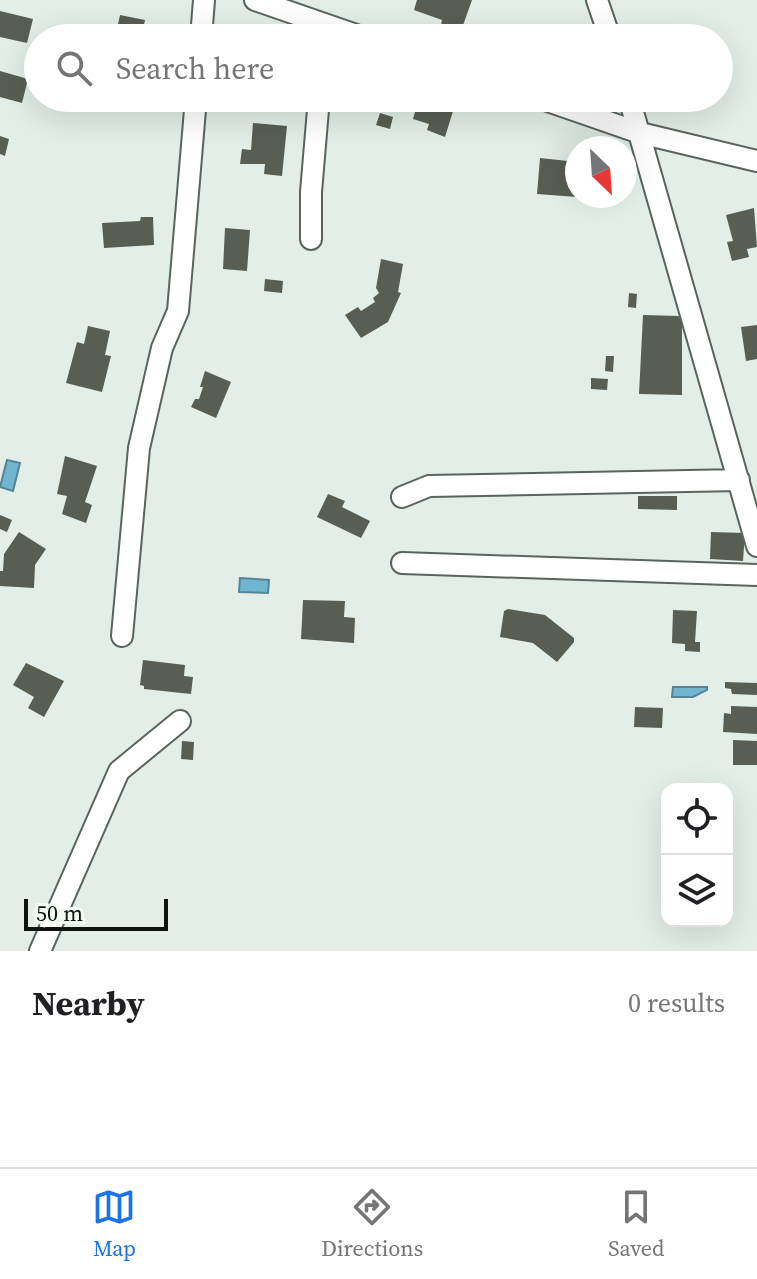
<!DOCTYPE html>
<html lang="en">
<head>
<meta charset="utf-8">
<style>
	:root { --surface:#fff; --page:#f6f6f6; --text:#202124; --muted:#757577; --line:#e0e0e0; --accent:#1a73e8 }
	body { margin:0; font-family:"Source Serif 4",serif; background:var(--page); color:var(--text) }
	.controls { position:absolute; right:24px; bottom:24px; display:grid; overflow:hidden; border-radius:16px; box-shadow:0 8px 32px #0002 }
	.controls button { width:72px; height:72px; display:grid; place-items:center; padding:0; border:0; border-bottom:2px solid var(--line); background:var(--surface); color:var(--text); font:40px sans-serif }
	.compass { position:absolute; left:565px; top:136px; width:72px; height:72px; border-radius:50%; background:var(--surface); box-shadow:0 8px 32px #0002; rotate:155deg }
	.scale { position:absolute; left:24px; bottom:20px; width:144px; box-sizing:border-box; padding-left:8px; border:4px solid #0f1310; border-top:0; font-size:22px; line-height:28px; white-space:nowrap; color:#0f1310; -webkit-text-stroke:6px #f0fbf4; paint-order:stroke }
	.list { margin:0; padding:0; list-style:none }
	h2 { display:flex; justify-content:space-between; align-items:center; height:104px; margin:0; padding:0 32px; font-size:34px }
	h2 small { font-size:26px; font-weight:400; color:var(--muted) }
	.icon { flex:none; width:44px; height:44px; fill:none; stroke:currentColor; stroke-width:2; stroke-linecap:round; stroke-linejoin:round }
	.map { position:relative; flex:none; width:757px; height:951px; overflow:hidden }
	.search { position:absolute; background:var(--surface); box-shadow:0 8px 32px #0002; left:24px; right:24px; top:24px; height:88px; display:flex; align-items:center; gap:20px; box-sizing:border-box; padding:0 28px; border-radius:44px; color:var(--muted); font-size:30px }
	.sheet { height:216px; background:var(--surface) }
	nav { display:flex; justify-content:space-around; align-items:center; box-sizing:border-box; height:112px; border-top:2px solid var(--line); background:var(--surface); font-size:22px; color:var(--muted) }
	nav a { display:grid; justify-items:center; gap:4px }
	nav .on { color:var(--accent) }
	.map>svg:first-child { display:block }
	.water { fill:#71b6d1; stroke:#548597; stroke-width:2 }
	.building { fill:#595e54 }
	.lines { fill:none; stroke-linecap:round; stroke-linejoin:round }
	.minor-casing { stroke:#5a645e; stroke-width:24 }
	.minor { stroke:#fff; stroke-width:20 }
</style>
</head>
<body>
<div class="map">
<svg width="757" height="951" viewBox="0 0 757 951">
	<rect width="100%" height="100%" fill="#e2eee7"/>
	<!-- water -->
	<path class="water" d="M 7,460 L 20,463 L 13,491 L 0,487 Z
		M 240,578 L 269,580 L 268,593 L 239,592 Z
		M 673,687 L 707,687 L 707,690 L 693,697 L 672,697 Z"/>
	<!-- building -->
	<path class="building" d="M 417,0 L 472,0 L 461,31 L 441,25 L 442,20 L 414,10 Z
		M 0,11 L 33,19 L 27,43 L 0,37 Z
		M 120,15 L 145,20 L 141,38 L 115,38 Z
		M 269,31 L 290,37 L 290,38 L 267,38 Z
		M 561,31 L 583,37 L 582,38 L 559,38 Z
		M 0,71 L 28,79 L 22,103 L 0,97 Z
		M 63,98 L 75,98 L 72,111 L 60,109 Z
		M 419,98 L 450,98 L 448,106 L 454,108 L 445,137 L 427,130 L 429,124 L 413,119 Z
		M 380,113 L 393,117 L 390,129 L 376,125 Z
		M 253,123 L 287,126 L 282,176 L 264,174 L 265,164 L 240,164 L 242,149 L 251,150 Z
		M 0,136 L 9,139 L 5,156 L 0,154 Z
		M 540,158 L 577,162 L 577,197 L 537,194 Z
		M 585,196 L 597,196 L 596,203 L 585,202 Z
		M 754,208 L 757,247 L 747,249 L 749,257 L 732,261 L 727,242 L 733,241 L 726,215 Z
		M 141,217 L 153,217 L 154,245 L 104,248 L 102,223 L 140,221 Z
		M 225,228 L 250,230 L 247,271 L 223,269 Z
		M 381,259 L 403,264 L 398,292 L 401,293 L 388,322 L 361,338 L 345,315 L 358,307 L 361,311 L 375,302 L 373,298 L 379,293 L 376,288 Z
		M 265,279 L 283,281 L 282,293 L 264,291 Z
		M 629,293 L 637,294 L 636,308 L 628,307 Z
		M 643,315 L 679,316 L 682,324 L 682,395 L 639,394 Z
		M 757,325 L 757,359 L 746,361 L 741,327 Z
		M 88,326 L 110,331 L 105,355 L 111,356 L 102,392 L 66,383 L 77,342 L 84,344 Z
		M 606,356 L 614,356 L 613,372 L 605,371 Z
		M 205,371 L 231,382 L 216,418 L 191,407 L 195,399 L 199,399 L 203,387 L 200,387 Z
		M 591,378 L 608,379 L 607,390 L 591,389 Z
		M 65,456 L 97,466 L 85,502 L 92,505 L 86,523 L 62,514 L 67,496 L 57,494 Z
		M 328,494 L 345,501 L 342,507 L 370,521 L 361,538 L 317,517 Z
		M 638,496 L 677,496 L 677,510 L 638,509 Z
		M 0,515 L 12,520 L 7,532 L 0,529 Z
		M 19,532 L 46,549 L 35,565 L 34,588 L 0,586 L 0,571 L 3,571 L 4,554 Z
		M 711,532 L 745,533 L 743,561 L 710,559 Z
		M 303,600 L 345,601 L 344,617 L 355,618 L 354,643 L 301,639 Z
		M 508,609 L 545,615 L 574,638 L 574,642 L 557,662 L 533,643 L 500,637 L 504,611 Z
		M 673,610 L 697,611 L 695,642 L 700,642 L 700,652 L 685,651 L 685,644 L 672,643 Z
		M 143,660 L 185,665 L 184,676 L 193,677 L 191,694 L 144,689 L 144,686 L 140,685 Z
		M 26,663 L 64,681 L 44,717 L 28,708 L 34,697 L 13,685 Z
		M 725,682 L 757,683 L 757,695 L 732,694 L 731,689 L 725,688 Z
		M 731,706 L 757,707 L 757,734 L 723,732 L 724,713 L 731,714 Z
		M 635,707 L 663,708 L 662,728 L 634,727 Z
		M 733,740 L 757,741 L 757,765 L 733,765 Z
		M 182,741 L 194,742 L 193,760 L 181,759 Z"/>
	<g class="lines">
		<!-- minor casing -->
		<g class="minor-casing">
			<path id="minor" d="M 255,0 L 365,38
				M 597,0 L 610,38
				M 201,38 L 204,0
				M 539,98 L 640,133 L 757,161
				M 629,98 L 757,546
				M 311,239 L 311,192 L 319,98
				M 402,497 L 429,486 L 739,480
				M 402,563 L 757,575
				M 122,636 L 139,448 L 162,348 L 178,311 L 196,98
				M 40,951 L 119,771 L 180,721"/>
		</g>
		<!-- minor -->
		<use href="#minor" class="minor"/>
	</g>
</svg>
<div class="controls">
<button><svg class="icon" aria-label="locate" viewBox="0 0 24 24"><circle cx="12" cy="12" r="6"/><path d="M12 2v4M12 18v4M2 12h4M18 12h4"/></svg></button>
<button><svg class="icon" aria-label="layers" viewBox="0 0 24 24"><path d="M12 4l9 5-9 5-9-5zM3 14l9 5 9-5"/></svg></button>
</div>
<svg class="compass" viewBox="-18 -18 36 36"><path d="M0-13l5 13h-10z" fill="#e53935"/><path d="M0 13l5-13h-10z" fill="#757577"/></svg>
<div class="scale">50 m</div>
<div class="search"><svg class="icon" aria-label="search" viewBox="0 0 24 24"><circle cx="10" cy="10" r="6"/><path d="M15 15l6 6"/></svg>Search here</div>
</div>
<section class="sheet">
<h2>Nearby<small>0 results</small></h2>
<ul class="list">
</ul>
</section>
<nav>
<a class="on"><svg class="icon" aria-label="map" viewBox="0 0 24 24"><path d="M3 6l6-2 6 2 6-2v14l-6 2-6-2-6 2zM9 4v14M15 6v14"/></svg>Map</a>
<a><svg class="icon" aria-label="directions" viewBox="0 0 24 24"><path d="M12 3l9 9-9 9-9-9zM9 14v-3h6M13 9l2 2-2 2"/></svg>Directions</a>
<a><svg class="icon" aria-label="saved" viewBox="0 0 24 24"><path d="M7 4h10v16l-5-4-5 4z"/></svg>Saved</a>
</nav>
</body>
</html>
